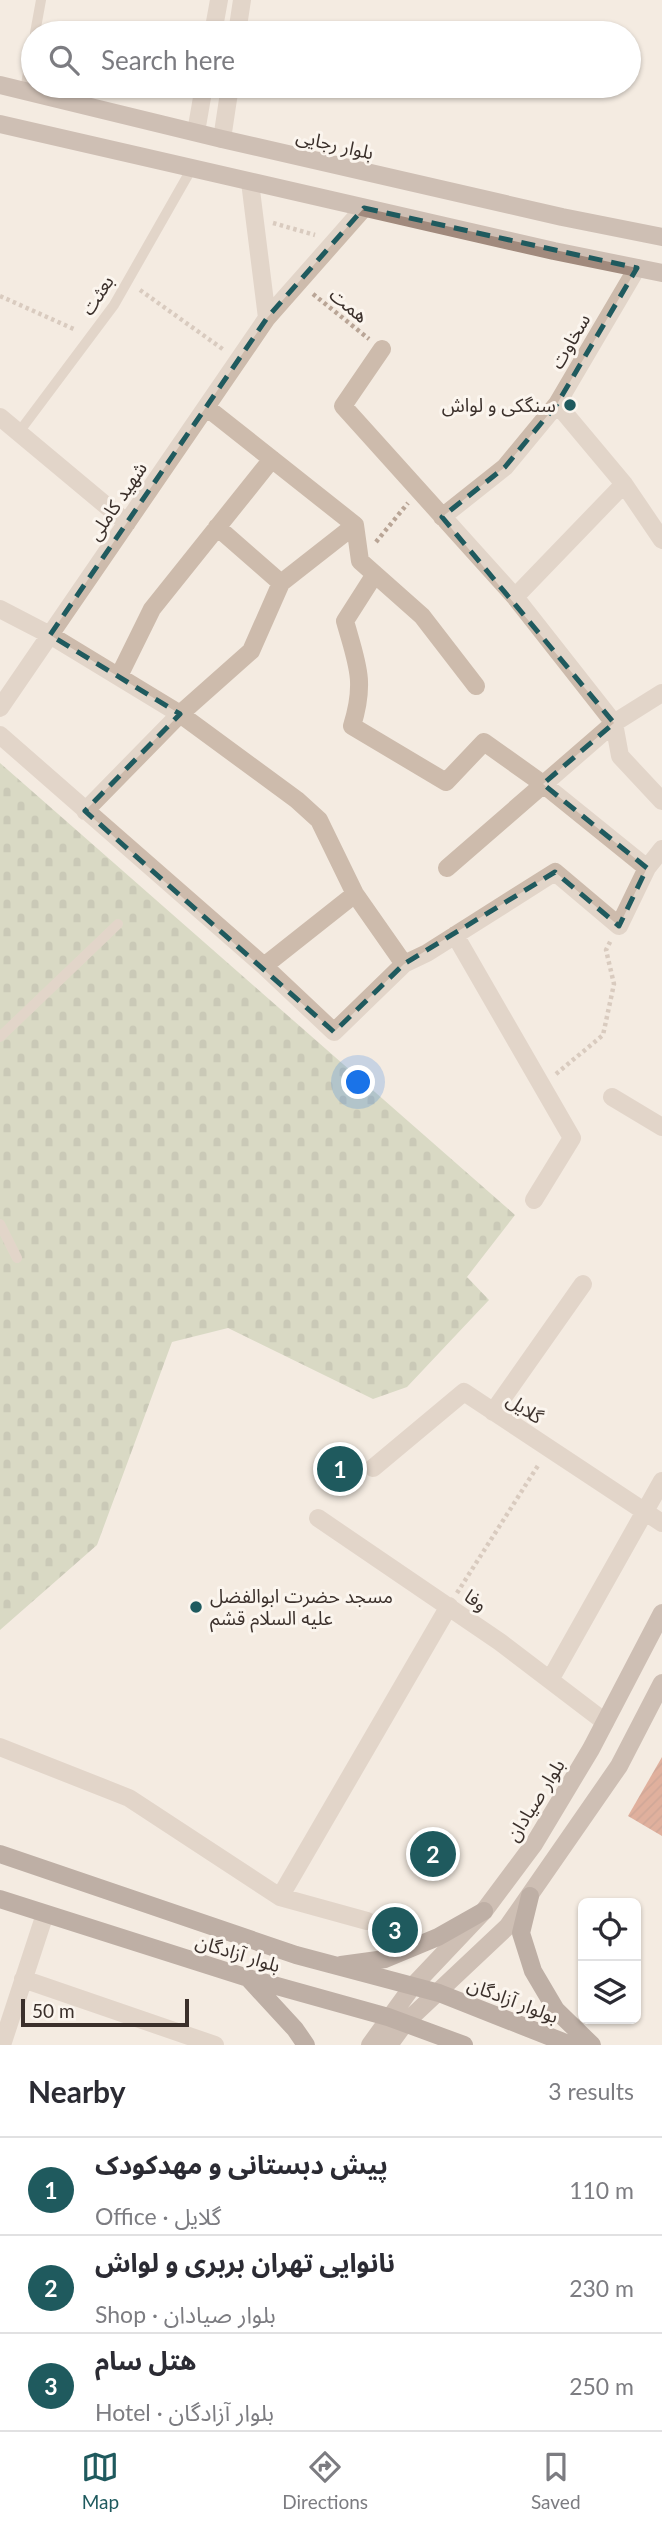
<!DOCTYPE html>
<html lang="en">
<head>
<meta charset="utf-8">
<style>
	:root { --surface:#fff; --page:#f7f7f7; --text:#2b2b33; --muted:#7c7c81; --line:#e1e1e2; --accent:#1f5a5e }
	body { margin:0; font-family:Lato,"Noto Sans Arabic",sans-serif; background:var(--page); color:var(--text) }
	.controls { position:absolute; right:21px; bottom:21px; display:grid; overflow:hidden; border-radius:10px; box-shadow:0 2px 5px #0004 }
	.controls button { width:63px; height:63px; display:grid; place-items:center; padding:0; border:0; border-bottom:2px solid var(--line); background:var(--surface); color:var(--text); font:35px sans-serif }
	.scale { position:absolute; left:21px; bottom:18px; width:168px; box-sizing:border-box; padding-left:7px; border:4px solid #3b302b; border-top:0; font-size:19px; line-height:24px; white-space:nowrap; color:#3b302b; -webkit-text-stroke:5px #fbf5ee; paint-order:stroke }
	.you { position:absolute; left:359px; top:1083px; width:24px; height:24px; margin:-18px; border:5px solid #fff; border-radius:50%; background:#1a73e8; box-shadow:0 0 0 10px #1a73e833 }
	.badge { display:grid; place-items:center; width:46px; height:46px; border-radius:50%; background:var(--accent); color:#fff; font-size:23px; font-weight:700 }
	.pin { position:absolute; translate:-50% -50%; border:4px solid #fff; box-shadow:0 2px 7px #0006 }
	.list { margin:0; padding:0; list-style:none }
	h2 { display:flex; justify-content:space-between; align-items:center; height:91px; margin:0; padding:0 28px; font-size:30px }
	h2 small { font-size:23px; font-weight:400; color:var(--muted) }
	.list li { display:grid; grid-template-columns:46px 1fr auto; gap:21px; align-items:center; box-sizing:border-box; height:98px; padding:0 28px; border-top:2px solid var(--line) }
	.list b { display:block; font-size:26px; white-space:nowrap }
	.list p { margin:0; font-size:23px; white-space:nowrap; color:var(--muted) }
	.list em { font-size:23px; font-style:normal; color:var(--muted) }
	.icon { flex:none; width:38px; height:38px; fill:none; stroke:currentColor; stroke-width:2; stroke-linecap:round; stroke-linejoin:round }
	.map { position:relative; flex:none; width:662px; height:2045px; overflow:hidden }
	.search { position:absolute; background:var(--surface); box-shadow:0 2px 5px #0004; left:21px; right:21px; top:21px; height:77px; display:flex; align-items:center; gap:18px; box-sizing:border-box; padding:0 24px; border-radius:38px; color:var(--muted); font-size:26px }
	.sheet { height:385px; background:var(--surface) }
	nav { display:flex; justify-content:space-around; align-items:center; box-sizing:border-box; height:98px; border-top:2px solid var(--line); background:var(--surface); font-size:19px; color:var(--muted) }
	nav a { display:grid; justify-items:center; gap:4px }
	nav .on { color:var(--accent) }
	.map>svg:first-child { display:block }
	.cemetery { fill:url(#cemetery-stones) }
	.building { fill:url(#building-hatch) }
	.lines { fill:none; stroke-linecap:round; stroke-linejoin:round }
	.path { stroke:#b9a596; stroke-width:4.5; stroke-dasharray:3.5 3.5; stroke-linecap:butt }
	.lane { stroke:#cdbbac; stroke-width:10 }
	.street { stroke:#cdbbac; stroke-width:18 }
	.secondary { stroke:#a18a7d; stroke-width:18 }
	.primary { stroke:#7d675c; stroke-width:18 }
	.marked { fill:none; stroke:#1f5a5e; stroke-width:5; stroke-dasharray:14 9; stroke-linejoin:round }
	.poi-dot { fill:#1f5a5e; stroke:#fbf5ee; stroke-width:2.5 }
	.labels { text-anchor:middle; stroke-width:6; stroke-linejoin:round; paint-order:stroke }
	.street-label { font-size:19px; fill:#3b302b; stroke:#fbf5ee }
	.poi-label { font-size:19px; fill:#3b302b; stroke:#fbf5ee; text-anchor:end }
</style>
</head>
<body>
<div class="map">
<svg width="662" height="2045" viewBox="0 0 662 2045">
	<defs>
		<pattern id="cemetery-stones" width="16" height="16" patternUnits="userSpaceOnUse" patternTransform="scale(1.75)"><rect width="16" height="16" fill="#b8c4a0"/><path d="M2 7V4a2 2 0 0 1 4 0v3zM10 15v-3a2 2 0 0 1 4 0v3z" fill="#97a083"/></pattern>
		<pattern id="building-hatch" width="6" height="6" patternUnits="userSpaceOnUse" patternTransform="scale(1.75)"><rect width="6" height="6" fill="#c8694b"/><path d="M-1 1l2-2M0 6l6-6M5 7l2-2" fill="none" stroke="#a4573f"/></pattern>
	</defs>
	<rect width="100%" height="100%" fill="#f4ebe1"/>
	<!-- cemetery -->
	<path class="cemetery" d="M 0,763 L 515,1215 L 467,1277 L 489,1300 L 407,1387 L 373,1399 L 228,1328 L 172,1342 L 97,1545 L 0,1630 Z"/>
	<!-- building -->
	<path class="building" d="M 662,1757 L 662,1836 L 628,1816 Z"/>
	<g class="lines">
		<!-- path -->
		<path class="path" d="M 273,223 L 315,235
			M 140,290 L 224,350
			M 313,294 L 369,339
			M 0,296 L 76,330
			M 376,542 L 408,503
			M 556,1074 L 603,1035 L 614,984 L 606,950 L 611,940
			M 457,1593 L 539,1464"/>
		<!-- lane -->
		<path class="lane" d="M 35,33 L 41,0
			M 25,90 L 33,44
			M 19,432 L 114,305 L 192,168
			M 0,1037 L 118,924
			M 0,1224 L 17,1258"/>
		<!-- street -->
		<path class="street" d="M 213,33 L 219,0
			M 237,33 L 242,0
			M 196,132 L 204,86
			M 222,139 L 230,86
			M 250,182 L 267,318
			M 382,349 L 343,406 L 515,597 L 614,723 L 620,756 L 662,801
			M 557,404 L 624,484 L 662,540
			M 206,407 L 355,525 L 360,561 L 422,616 L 476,686
			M 0,417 L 127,523
			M 442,517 L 505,467 L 557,404 L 637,268
			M 217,527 L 281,583
			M 375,574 L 345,621 C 357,664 366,681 352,726 L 446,782 L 484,742 L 543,784 L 647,868
			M 515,597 L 624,484
			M 0,609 L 50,635 L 180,714 L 297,800 L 319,820 L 355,894 L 404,964
			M 119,676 L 152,609 L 272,459
			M 0,708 L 267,318 L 364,208
			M 0,735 L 264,966 L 334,1032 L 404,964 L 427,953 L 555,872 L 619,926 L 647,868 L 662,849
			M 85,811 L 180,714 L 251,651 L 281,583 L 355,525
			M 447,868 L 614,723 L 662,693
			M 455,935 L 572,1138 L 534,1200
			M 264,966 L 355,894
			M 612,1097 L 662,1127
			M 493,1412 L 583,1284
			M 373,1468 L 464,1392 L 662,1523
			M 318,1518 L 500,1642 L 605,1722
			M 550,1680 L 662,1481
			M 0,1747 L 129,1798 L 280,1897 L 367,1921
			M 280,1897 L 449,1606
			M 23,1979 L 215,2045
			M 2,2045 L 45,1914"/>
		<!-- secondary -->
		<path class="secondary" d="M 0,85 L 222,139 L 562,217 L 662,237
			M 0,124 L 554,251 L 662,273
			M 370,2045 L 412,1987 L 484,1911 L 534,1844 L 591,1749 L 662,1613
			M 389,2045 L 405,2023 L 508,1926 L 619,1766 L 662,1683"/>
		<!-- primary -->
		<path class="primary" d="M 0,1854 L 296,1955 L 439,1993 L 571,2045
			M 530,1896 L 521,1933 L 533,1971 L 556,2010 L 592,2045
			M 0,1899 L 248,1978 L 388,2017 L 464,2045
			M 341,1965 L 385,1959 L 438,1937 L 484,1911
			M 248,1978 L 295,2029 L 306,2045"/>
	</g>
	<!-- marked area -->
	<path d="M0 0H662V2045H0ZM 364,208 L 637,268 L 557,404 L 505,467 L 442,517 L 614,723 L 543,784 L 647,868 L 619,926 L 555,872 L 404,964 L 334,1032 L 85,811 L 180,714 L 50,635 L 267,318 Z" fill="#f4ebe1" fill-opacity=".55" fill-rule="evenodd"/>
	<path class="marked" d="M 364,208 L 637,268 L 557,404 L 505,467 L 442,517 L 614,723 L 543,784 L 647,868 L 619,926 L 555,872 L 404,964 L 334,1032 L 85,811 L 180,714 L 50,635 L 267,318 Z"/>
	<!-- markers -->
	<g class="poi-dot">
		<circle cx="570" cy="405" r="7"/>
		<circle cx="196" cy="1607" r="7"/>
	</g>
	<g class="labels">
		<!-- street labels -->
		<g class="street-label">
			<text transform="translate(335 144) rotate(13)" y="7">بلوار رجایی</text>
			<text transform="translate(97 295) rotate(-57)" y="7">بعثت</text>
			<text transform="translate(349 305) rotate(39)" y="7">همت</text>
			<text transform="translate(570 341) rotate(-60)" y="7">سخاوت</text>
			<text transform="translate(117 501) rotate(-56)" y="7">شهید کاملی</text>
			<text transform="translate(525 1408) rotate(34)" y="7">گلایل</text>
			<text transform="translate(476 1600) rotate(35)" y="7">وفا</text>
			<text transform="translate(535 1800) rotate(-58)" y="7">بلوار صیادان</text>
			<text transform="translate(238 1953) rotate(17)" y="7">بلوار آزادگان</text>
			<text transform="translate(513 2000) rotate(21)" y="7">بولوار آزادگان</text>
		</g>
		<!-- poi labels -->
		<g class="poi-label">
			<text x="556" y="412">سنگکی و لواش</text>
			<text x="210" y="1603" text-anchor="start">مسجد حضرت ابوالفضل<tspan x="210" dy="22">علیه السلام قشم</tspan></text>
		</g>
	</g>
</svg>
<div class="controls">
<button><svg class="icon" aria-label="locate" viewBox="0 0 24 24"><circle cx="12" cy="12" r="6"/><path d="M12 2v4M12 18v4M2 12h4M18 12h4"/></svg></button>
<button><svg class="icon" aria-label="layers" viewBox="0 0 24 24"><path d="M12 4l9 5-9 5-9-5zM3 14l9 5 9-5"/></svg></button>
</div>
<div class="scale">50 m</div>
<div class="you"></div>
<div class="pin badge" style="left:340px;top:1469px">1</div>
<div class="pin badge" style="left:433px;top:1854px">2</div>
<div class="pin badge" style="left:395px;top:1930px">3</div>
<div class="search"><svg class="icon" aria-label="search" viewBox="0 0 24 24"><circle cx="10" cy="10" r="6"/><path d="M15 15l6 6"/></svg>Search here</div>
</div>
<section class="sheet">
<h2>Nearby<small>3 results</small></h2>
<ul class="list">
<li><span class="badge">1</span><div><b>پیش دبستانی و مهدکودک</b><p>Office · گلایل</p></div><em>110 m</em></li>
<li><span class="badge">2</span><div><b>نانوایی تهران بربری و لواش</b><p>Shop · بلوار صیادان</p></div><em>230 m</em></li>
<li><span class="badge">3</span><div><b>هتل سام</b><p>Hotel · بلوار آزادگان</p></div><em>250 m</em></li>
</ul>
</section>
<nav>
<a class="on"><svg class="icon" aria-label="map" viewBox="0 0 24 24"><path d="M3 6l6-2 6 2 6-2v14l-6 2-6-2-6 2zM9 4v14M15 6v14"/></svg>Map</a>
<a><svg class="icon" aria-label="directions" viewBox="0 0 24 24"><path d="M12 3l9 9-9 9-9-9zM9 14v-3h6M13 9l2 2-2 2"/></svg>Directions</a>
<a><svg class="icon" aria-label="saved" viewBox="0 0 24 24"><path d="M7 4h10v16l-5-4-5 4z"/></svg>Saved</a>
</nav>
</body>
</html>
